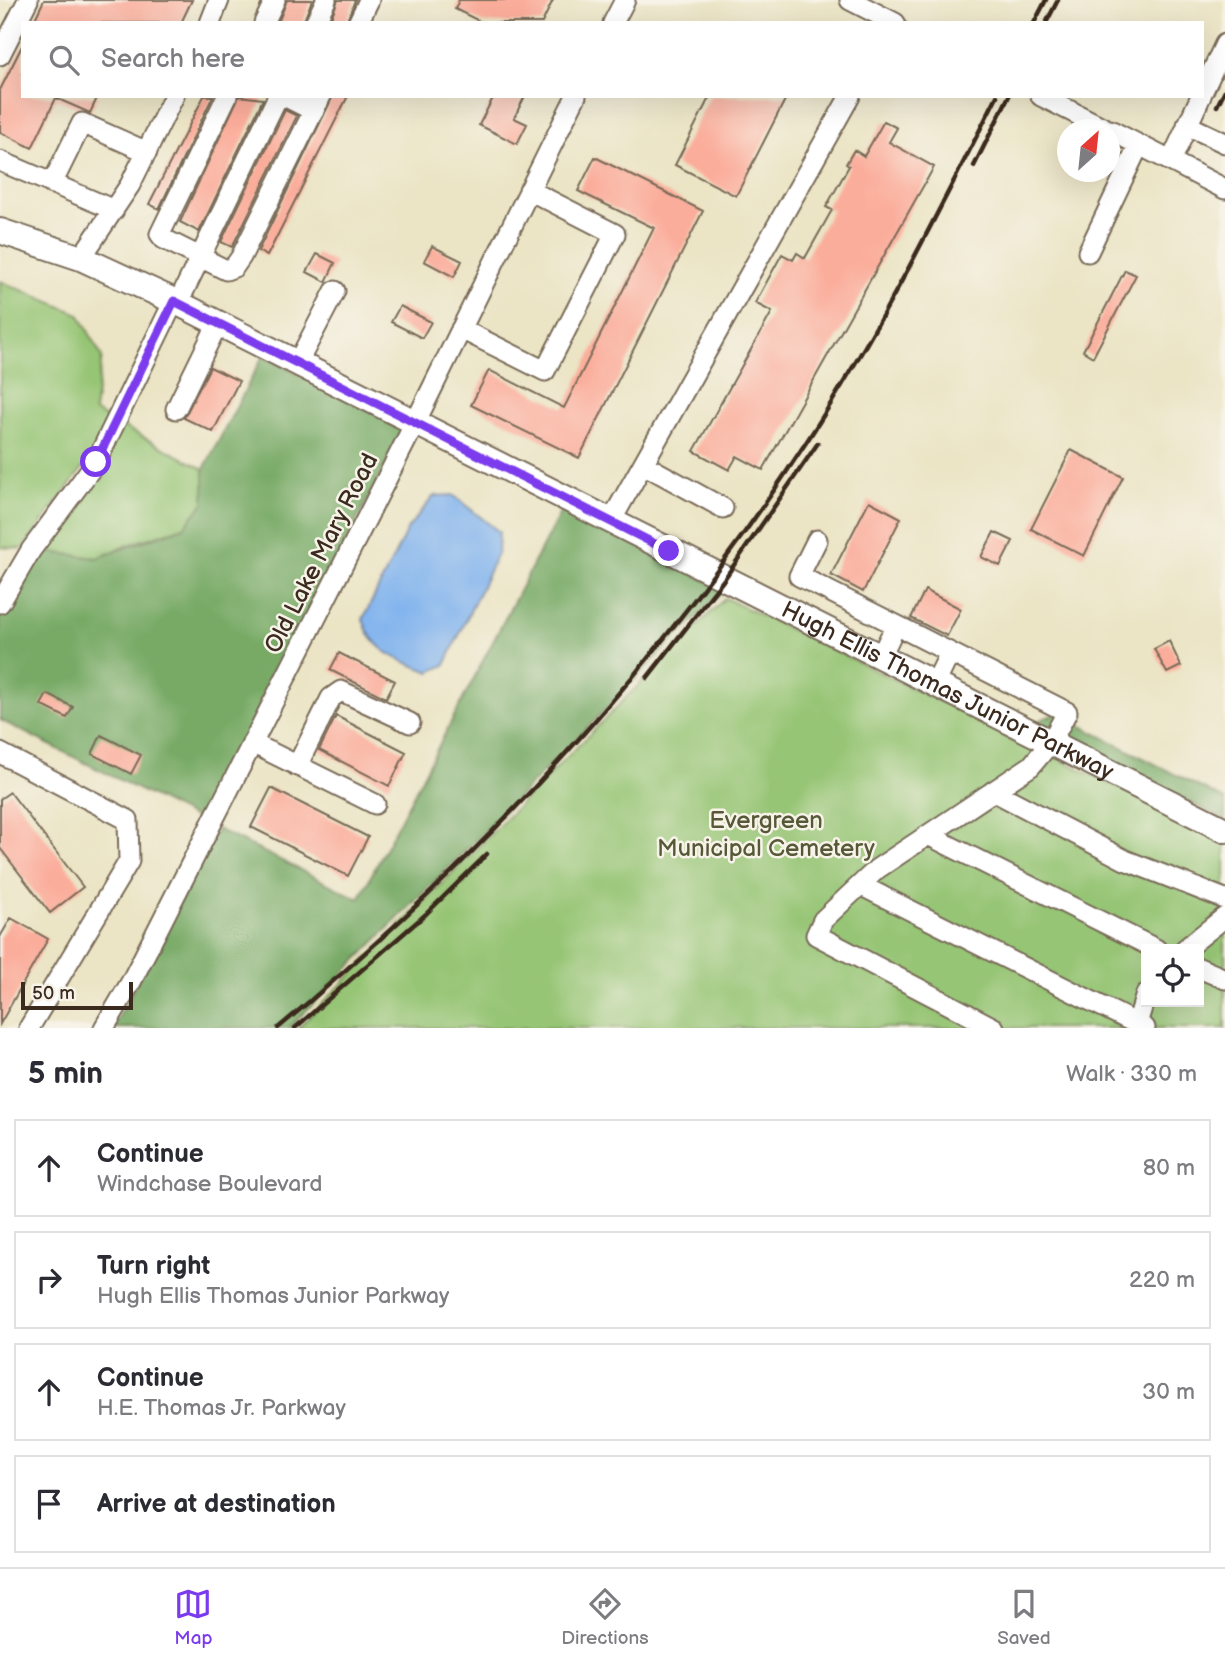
<!DOCTYPE html>
<html lang="en">
<head>
<meta charset="utf-8">
<style>
	:root { --surface:#fff; --page:#f2f2f3; --text:#2b2b33; --muted:#7c7c81; --line:#e1e1e2; --accent:#7c3aed }
	body { margin:0; font-family:"Balsamiq Sans",sans-serif; background:var(--page); color:var(--text) }
	.controls { position:absolute; right:21px; bottom:21px; display:grid; overflow:hidden; border-radius:0px; box-shadow:0 7px 28px #0002 }
	.controls button { width:63px; height:63px; display:grid; place-items:center; padding:0; border:0; border-bottom:2px solid var(--line); background:var(--surface); color:var(--text); font:35px sans-serif }
	.compass { position:absolute; left:1057px; top:119px; width:63px; height:63px; border-radius:50%; background:var(--surface); box-shadow:0 7px 28px #0002; rotate:27deg }
	.scale { position:absolute; left:21px; bottom:18px; width:112px; box-sizing:border-box; padding-left:7px; border:4px solid #3b2a1e; border-top:0; font-size:19px; line-height:24px; white-space:nowrap; color:#3b2a1e; -webkit-text-stroke:5px #f7f3e8; paint-order:stroke }
	.stop { position:absolute; width:21px; height:21px; margin:-16px; border:5px solid #7c3aed; border-radius:50%; background:#fff }
	.stop.end { background:#7c3aed; border-color:#fff; box-shadow:0 2px 7px #0008 }
	.list { margin:0; padding:0; list-style:none }
	h2 { display:flex; justify-content:space-between; align-items:center; height:91px; margin:0; padding:0 28px; font-size:30px }
	h2 small { font-size:23px; font-weight:400; color:var(--muted) }
	.list li { display:grid; grid-template-columns:46px 1fr auto; gap:21px; align-items:center; box-sizing:border-box; height:98px; margin:0 14px 14px; padding:0 14px; border:2px solid var(--line); border-radius:0px }
	.list b { display:block; font-size:26px; white-space:nowrap }
	.list p { margin:0; font-size:23px; white-space:nowrap; color:var(--muted) }
	.list em { font-size:23px; font-style:normal; color:var(--muted) }
	.icon { flex:none; width:38px; height:38px; fill:none; stroke:currentColor; stroke-width:2; stroke-linecap:round; stroke-linejoin:round }
	.map { position:relative; flex:none; width:1225px; height:1028px; overflow:hidden }
	.search { position:absolute; background:var(--surface); box-shadow:0 7px 28px #0002; left:21px; right:21px; top:21px; height:77px; display:flex; align-items:center; gap:18px; box-sizing:border-box; padding:0 24px; border-radius:0px; color:var(--muted); font-size:26px }
	.sheet { height:539px; background:var(--surface) }
	nav { display:flex; justify-content:space-around; align-items:center; box-sizing:border-box; height:98px; border-top:2px solid var(--line); background:var(--surface); font-size:19px; color:var(--muted) }
	nav a { display:grid; justify-items:center; gap:4px }
	nav .on { color:var(--accent) }
	.map>svg:first-child { display:block }
	.green { fill:#96c574; stroke:#687849; stroke-width:2; fill-rule:evenodd }
	.forest { fill:#78aa66; stroke:#5a6a42; stroke-width:2 }
	.water { fill:#81b3ee; stroke:#5e6e86; stroke-width:2 }
	.building { fill:#fbad9b }
	.lines { fill:none; stroke-linecap:round; stroke-linejoin:round }
	.minor-casing { stroke:#796b58; stroke-width:23 }
	.major-casing { stroke:#796b58; stroke-width:28 }
	.minor { stroke:#fff; stroke-width:19 }
	.major { stroke:#fff; stroke-width:24 }
	.rail { stroke:#3b2a1e; stroke-width:4.5 }
	.route { stroke:#7c3aed; stroke-width:9 }
	.labels { text-anchor:middle; stroke-width:5; stroke-linejoin:round; paint-order:stroke }
	.street-label { font-size:24px; fill:#3b2a1e; stroke:#f7f3e8 }
	.park-label { font-size:24px; fill:#565838; stroke:#f7f3e8 }
</style>
</head>
<body>
<div class="map">
<svg width="1225" height="1028" viewBox="0 0 1225 1028">
	<rect width="100%" height="100%" fill="#f7f3e8"/>
	<filter id="ink" filterUnits="userSpaceOnUse"><feTurbulence type="fractalNoise" baseFrequency=".0143" numOctaves="2"/><feDisplacementMap in="SourceGraphic" scale="14" xChannelSelector="R" yChannelSelector="G"/><feConvolveMatrix kernelMatrix="1 2 1 2 8 2 1 2 1" color-interpolation-filters="sRGB"/></filter>
	<filter id="wash" filterUnits="userSpaceOnUse"><feTurbulence type="fractalNoise" baseFrequency=".00686" numOctaves="4" result="noise"/><feDisplacementMap in="SourceGraphic" scale="28" xChannelSelector="R" yChannelSelector="G"/><feGaussianBlur stdDeviation="1.57" result="paint"/><feColorMatrix in="noise" values="0 0 0 0 0 0 0 0 0 0 0 0 0 0 0 0 0 1.4 0 .05"/><feComposite in="paint" operator="in"/></filter>
	<g filter="url(#wash)">
		<rect width="100%" height="100%" fill="#ebe4c5"/>
		<!-- green -->
		<path class="green" d="M 0,281 L 79,314 L 102,357 L 94,411 L 108,419 L 90,458 L 22,549 L 0,547 Z
			M 122,426 L 204,469 L 204,503 L 184,527 L 130,544 L 97,558 L 39,551 Z
			M 725,598 L 1225,839 L 1225,1028 L 298,1028 ZM 1146,949 L 1199,949 L 1199,1002 L 1146,1002 Z"/>
		<!-- forest -->
		<path class="forest" d="M 263,356 L 404,428 L 203,822 L 0,720 L 0,618 L 39,551 L 97,558 L 184,527 L 204,503 L 204,469 Z
			M 563,507 L 724,590 L 289,1028 L 113,1028 L 217,829 L 359,899 Z
			M 1056,713 L 1225,800 L 1225,820 L 1034,723 Z"/>
		<!-- water -->
		<path class="water" d="M 453,495 L 499,532 L 498,552 L 445,665 L 430,672 C 399,659 373,654 363,619 L 408,528 L 434,496 Z"/>
		<g id="blocks">
			<!-- building -->
			<path class="building" d="M 44,0 L 192,0 L 181,23 L 33,23 Z
				M 287,0 L 312,0 L 303,23 L 278,23 Z
				M 338,0 L 355,0 L 346,23 L 329,23 Z
				M 459,0 L 553,0 L 542,23 L 483,23 L 455,9 Z
				M 23,44 L 23,96 L 98,96 L 90,113 L 56,98 L 32,148 L 0,132 L 0,90 Z
				M 204,96 L 213,96 L 159,209 L 149,204 Z
				M 239,96 L 263,99 L 199,232 L 180,222 Z
				M 333,96 L 348,96 L 267,256 L 258,251 Z
				M 494,96 L 525,96 L 514,118 L 527,124 L 517,144 L 479,125 Z
				M 710,96 L 787,96 L 736,196 L 675,165 Z
				M 285,110 L 297,116 L 232,247 L 221,242 Z
				M 884,121 L 897,128 L 889,142 L 934,167 L 763,470 L 737,456 L 729,470 L 694,451 L 772,312 L 755,303 L 782,254 L 793,260 L 797,253 L 805,258 L 832,210 L 826,207 L 849,166 L 846,164 L 854,150 L 864,156 Z
				M 595,157 L 703,211 L 579,458 L 471,405 L 489,370 L 564,408 L 654,228 L 578,191 Z
				M 432,246 L 462,261 L 454,277 L 424,261 Z
				M 317,254 L 335,263 L 326,282 L 307,272 Z
				M 1125,270 L 1136,275 L 1093,357 L 1083,351 Z
				M 400,306 L 431,322 L 422,338 L 391,322 Z
				M 210,367 L 239,381 L 213,432 L 184,418 Z
				M 1071,450 L 1123,477 L 1084,556 L 1031,529 Z
				M 869,501 L 901,518 L 863,592 L 831,575 Z
				M 994,532 L 1013,541 L 1000,566 L 981,557 Z
				M 925,590 L 961,609 L 947,636 L 911,618 Z
				M 1169,641 L 1181,666 L 1167,673 L 1154,649 Z
				M 339,653 L 395,681 L 386,698 L 330,670 Z
				M 47,694 L 73,707 L 67,718 L 41,705 Z
				M 336,716 L 406,752 L 389,786 L 319,750 Z
				M 101,735 L 141,755 L 131,774 L 92,754 Z
				M 271,788 L 368,837 L 348,876 L 251,827 Z
				M 10,792 L 83,887 L 50,913 L 0,848 L 0,799 Z
				M 11,918 L 48,939 L 0,1024 L 0,937 Z"/>
		</g>
	</g>
	<g filter="url(#ink)">
		<use href="#blocks" fill-opacity="0" stroke="#796b58" stroke-width="2"/>
		<g class="lines">
			<!-- minor casing -->
			<g class="minor-casing">
				<path id="minor" d="M 850,0 L 895,23
					M 210,23 L 219,0
					M 264,23 L 275,0
					M 315,23 L 326,0
					M 358,23 L 369,0
					M 613,23 L 625,0
					M 0,55 L 28,0
					M 1202,93 L 1225,44
					M 227,96 L 160,234 L 164,239 L 226,270 L 234,267 L 241,257 L 321,96
					M 284,96 L 314,111
					M 1041,96 L 1108,130
					M 1187,125 L 1225,143
					M 1110,130 L 1225,189
					M 0,161 L 114,210
					M 1171,161 L 1201,96
					M 52,184 L 82,123 L 147,152
					M 1088,252 L 1139,145
					M 81,258 L 130,185 L 174,96
					M 178,303 L 278,96
					M 461,329 L 545,371 L 615,234 L 529,190
					M 297,364 L 335,291
					M 176,409 L 218,323
					M 643,464 L 723,508
					M 611,521 L 850,96
					M 817,540 L 799,576 L 896,625 L 881,656
					M 0,603 L 31,550 L 96,462 L 174,301
					M 896,625 L 1067,712 L 1051,742 L 1031,766 L 877,869 L 823,920 L 816,935 L 994,1028
					M 935,684 L 950,653
					M 252,743 L 375,804
					M 0,753 L 128,820 L 129,861 L 29,1028
					M 297,766 L 331,698 L 341,691 L 410,723
					M 993,791 L 1125,860 L 1225,899
					M 928,835 L 1156,949
					M 860,885 L 1137,1024
					M 1185,949 L 1225,917
					M 1199,968 L 1225,979
					M 104,1028 L 131,982 L 415,423 L 576,96
					M 1145,1028 L 1137,1024 L 1146,994"/>
			</g>
			<!-- major casing -->
			<g class="major-casing">
				<g id="major">
					<path id="s1" d="M 0,231 L 81,258 L 174,301 L 1225,830"/>
				</g>
			</g>
			<!-- minor -->
			<use href="#minor" class="minor"/>
			<!-- major -->
			<use href="#major" class="major"/>
			<!-- rail -->
			<path class="rail" d="M 1034,23 L 1046,0
				M 1046,23 L 1058,0
				M 1217,106 L 1225,90
				M 974,166 L 1009,96
				M 647,678 L 725,578 L 818,443
				M 278,1028 C 483,858 662,664 807,441 C 879,331 938,213 997,96
				M 295,1028 L 426,914 L 487,854"/>
		</g>
	</g>
	<g class="lines" filter="url(#ink)">
		<!-- route -->
		<path class="route" d="M 96,462 L 174,301 L 669,551"/>
	</g>
	<g class="labels">
		<!-- street labels -->
		<g class="street-label">
			<text transform="translate(321 553) rotate(-63)" y="8">Old Lake Mary Road</text>
			<text dy="8" stroke="none"><textPath href="#s1" startOffset="1054">Hugh Ellis Thomas Junior Parkway</textPath></text>
		</g>
		<!-- park labels -->
		<g class="park-label">
			<text x="766" y="828">Evergreen<tspan x="766" dy="28">Municipal Cemetery</tspan></text>
		</g>
	</g>
</svg>
<div class="controls">
<button><svg class="icon" aria-label="locate" viewBox="0 0 24 24"><circle cx="12" cy="12" r="6"/><path d="M12 2v4M12 18v4M2 12h4M18 12h4"/></svg></button>
</div>
<svg class="compass" viewBox="-18 -18 36 36"><path d="M0-13l5 13h-10z" fill="#e53935"/><path d="M0 13l5-13h-10z" fill="#7c7c81"/></svg>
<div class="scale">50 m</div>
<div class="stop" style="left:96px;top:462px"></div>
<div class="stop end" style="left:669px;top:551px"></div>
<div class="search"><svg class="icon" aria-label="search" viewBox="0 0 24 24"><circle cx="10" cy="10" r="6"/><path d="M15 15l6 6"/></svg>Search here</div>
</div>
<section class="sheet">
<h2>5 min<small>Walk · 330 m</small></h2>
<ul class="list">
<li><svg class="icon" aria-label="ahead" viewBox="0 0 24 24"><path d="M12 20V5M6 11l6-6 6 6"/></svg><div><b>Continue</b><p>Windchase Boulevard</p></div><em>80 m</em></li>
<li><svg class="icon" aria-label="right" viewBox="0 0 24 24"><path d="M7 20v-9h11M14 6l5 5-5 5"/></svg><div><b>Turn right</b><p>Hugh Ellis Thomas Junior Parkway</p></div><em>220 m</em></li>
<li><svg class="icon" aria-label="ahead" viewBox="0 0 24 24"><path d="M12 20V5M6 11l6-6 6 6"/></svg><div><b>Continue</b><p>H.E. Thomas Jr. Parkway</p></div><em>30 m</em></li>
<li><svg class="icon" aria-label="arrive" viewBox="0 0 24 24"><path d="M6 21V4h12l-3 4 3 4H6"/></svg><div><b>Arrive at destination</b></div></li>
</ul>
</section>
<nav>
<a class="on"><svg class="icon" aria-label="map" viewBox="0 0 24 24"><path d="M3 6l6-2 6 2 6-2v14l-6 2-6-2-6 2zM9 4v14M15 6v14"/></svg>Map</a>
<a><svg class="icon" aria-label="directions" viewBox="0 0 24 24"><path d="M12 3l9 9-9 9-9-9zM9 14v-3h6M13 9l2 2-2 2"/></svg>Directions</a>
<a><svg class="icon" aria-label="saved" viewBox="0 0 24 24"><path d="M7 4h10v16l-5-4-5 4z"/></svg>Saved</a>
</nav>
</body>
</html>
